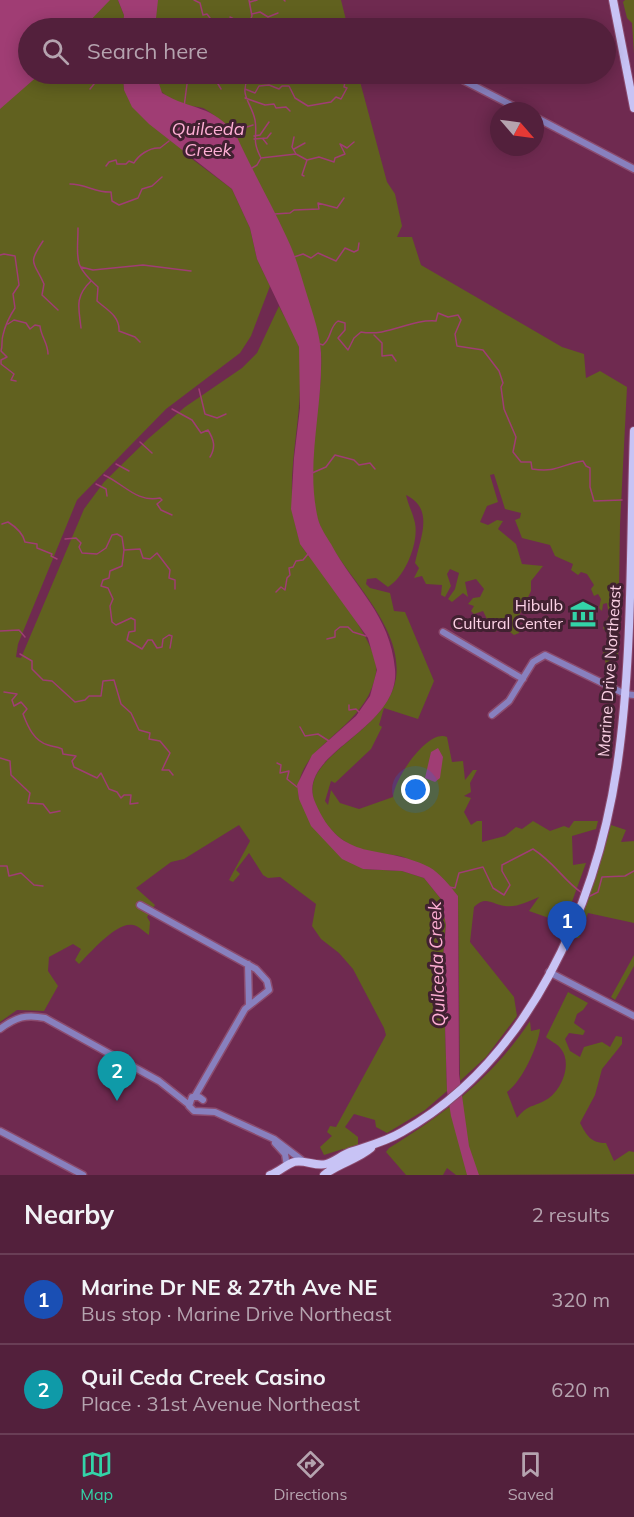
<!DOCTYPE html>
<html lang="en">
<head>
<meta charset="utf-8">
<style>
	:root { --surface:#53203c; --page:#592843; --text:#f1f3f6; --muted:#b5a3af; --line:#693e56; --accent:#33d4a8 }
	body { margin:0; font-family:Mulish,sans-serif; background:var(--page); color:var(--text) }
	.compass { position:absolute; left:490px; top:102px; width:54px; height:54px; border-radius:50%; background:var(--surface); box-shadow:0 3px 15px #0003; rotate:118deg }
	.you { position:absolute; left:416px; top:790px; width:21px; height:21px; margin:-15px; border:4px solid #fff; border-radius:50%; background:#1a73e8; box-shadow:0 0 0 9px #1a73e833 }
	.badge { display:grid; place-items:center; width:39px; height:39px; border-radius:50%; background:var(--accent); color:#fff; font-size:20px; font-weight:700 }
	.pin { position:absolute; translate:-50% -50px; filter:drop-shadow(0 2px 3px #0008) }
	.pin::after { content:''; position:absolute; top:32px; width:21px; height:18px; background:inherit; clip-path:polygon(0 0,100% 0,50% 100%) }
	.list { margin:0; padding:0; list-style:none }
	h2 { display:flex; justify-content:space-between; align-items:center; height:78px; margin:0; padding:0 24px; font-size:26px }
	h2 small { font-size:20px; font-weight:400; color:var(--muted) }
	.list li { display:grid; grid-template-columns:39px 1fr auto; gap:18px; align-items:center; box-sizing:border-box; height:90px; padding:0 24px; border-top:2px solid var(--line) }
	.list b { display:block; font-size:22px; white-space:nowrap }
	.list p { margin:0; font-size:20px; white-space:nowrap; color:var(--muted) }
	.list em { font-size:20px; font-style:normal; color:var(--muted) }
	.icon { flex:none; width:33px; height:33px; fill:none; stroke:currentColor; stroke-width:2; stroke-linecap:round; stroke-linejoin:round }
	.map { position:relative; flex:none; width:634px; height:1175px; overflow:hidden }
	.search { position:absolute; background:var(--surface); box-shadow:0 3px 15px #0003; left:18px; right:18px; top:18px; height:66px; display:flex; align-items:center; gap:15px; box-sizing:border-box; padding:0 21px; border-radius:33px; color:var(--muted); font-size:22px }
	.sheet { height:258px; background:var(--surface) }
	nav { display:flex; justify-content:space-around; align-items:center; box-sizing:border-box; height:84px; border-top:2px solid var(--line); background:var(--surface); font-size:16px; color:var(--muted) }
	nav a { display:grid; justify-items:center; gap:3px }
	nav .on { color:var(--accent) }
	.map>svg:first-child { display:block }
	.green { fill:#61611f }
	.water { fill:#a03d74 }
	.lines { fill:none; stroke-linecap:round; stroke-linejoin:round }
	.stream { stroke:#a03d74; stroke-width:1.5 }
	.minor-casing { stroke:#8b4b6e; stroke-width:9 }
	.major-casing { stroke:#8b4b6e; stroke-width:10 }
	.minor { stroke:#8880be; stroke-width:6 }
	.major { stroke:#c8c3f5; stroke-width:8 }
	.labels { text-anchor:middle; stroke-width:6; stroke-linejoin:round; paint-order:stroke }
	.poi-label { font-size:16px; fill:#fcd1e5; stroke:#412131; text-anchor:end }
	.street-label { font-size:16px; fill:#fcd1e5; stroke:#412131 }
	.water-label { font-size:18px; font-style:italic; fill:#feaed4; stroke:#412131 }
</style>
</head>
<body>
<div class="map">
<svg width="634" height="1175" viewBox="0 0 634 1175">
	<rect width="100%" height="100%" fill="#6f2a50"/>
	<!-- green -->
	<path class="green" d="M 35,0 L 118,0 L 124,15 L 123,28 L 28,28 L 28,74 L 123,74 L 124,90 L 192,159 L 232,189 L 250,228 L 257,259 L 270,286 L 251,336 L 240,353 L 166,409 L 77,500 L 18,644 L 16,657 L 21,658 L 84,509 L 104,482 L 149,438 L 185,407 L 242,368 L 257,353 L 279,306 C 285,319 296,333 299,347 C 302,356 300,369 300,379 C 301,432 281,489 300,541 C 303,551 312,559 318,567 C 334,589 381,648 376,673 C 366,733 291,744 299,799 L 363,869 L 402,871 L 424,878 L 441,899 L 446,925 L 443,958 L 447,1091 L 425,1110 L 387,1133 L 376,1127 L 375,1120 L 354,1114 L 345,1127 L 358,1137 L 358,1145 L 348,1152 L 343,1149 L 324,1155 L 320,1147 L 332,1136 L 327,1132 L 330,1126 L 336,1127 L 386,1035 L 384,1028 L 353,969 L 339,953 L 321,939 L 312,926 L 316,904 L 280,877 L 268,878 L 263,875 L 249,853 L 236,870 L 240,874 L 233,882 L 229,880 L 250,841 L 239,825 L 184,859 L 171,862 L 136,888 L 155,905 L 147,917 L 150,922 L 149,935 C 144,932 139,926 133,925 C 117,921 90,953 79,964 L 75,960 L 81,949 L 73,944 L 49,957 L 48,971 L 58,986 L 44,1011 L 17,1010 L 0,1022 L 0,35 Z
		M 146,0 L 341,0 L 348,28 L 146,28 Z
		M 625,0 L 634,0 L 634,54 L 632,23 L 627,18 L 623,2 Z
		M 146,74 L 358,74 L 387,182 L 395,194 L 402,226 L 397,237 L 412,237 L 421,265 L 562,347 L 584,354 L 586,378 L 600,371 L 627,387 L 620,525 L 618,656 L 609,661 L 610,676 L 605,677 L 607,669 L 603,652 L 607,648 L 607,633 L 603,628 L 609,616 L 607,603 L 603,604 L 602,611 L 599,608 L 601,599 L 598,594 L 594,596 L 591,589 L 594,585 L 587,574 L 581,572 L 578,575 L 571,570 L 573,564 L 555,556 L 550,545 L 522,538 L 515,520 L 520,518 L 521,513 L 505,509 L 494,474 L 490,475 L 498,502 L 487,506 L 480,522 L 488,525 L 497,520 L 503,521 L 498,529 L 516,544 L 522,564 L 543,566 L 531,581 L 531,591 L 518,618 L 519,633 L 514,635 L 502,626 L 495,632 L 485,625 L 487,619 L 483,611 L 474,614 L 471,611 L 474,606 L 468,604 L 473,598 L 480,597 L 484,589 L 476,579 L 465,582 L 468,597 L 463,593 L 452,602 L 448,599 L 455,589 L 459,573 L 450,569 L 447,574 L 451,586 L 445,597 L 441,595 L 442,585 L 426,584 L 422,576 L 414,578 L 419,568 L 415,563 C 420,538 435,509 406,495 C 408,504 413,514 415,523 C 419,543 405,577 388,587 L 376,578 L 367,579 L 366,584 L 370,588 L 390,593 L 394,611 L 405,612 L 434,681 L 418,719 L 384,708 L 379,725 L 382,727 L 371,749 L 335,783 L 331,781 L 325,801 L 328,805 L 331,790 L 340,803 L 359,809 L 393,797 C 394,779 428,728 447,737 L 452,762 L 463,761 L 465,780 L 473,770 L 477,770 L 470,783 L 471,792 L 464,796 L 471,798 L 464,812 L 471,825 L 477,821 L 482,821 L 482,842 L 505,836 L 516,827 L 522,829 L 533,821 L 550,831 L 564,826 L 569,828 L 574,821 L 598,821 L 596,829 L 572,836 L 573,865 L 586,863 L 565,921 L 551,914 L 549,918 L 529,911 L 539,897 C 529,901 516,908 505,906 C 491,904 486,895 474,907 L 470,942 L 514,997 L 517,1016 L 486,1057 L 460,1081 L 458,896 C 442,884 425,868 408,859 C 396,853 380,855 367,852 C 342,845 322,825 314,800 C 299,756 387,733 396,678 C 404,622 338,571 319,523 C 299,470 324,408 321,353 C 320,336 243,142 233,132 C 225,125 215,115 205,109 C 200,106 192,107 185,105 C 168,102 157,87 146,74 Z
		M 611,825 L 626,830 L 621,842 L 634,841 L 634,923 L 588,913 L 579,938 L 575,938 Z
		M 634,955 L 634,966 L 615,1000 L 611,997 Z
		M 568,992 L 588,1003 L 583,1010 L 577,1014 L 574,1023 L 585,1031 L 583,1035 L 569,1033 L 565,1039 L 570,1051 L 580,1057 L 584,1047 L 602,1042 L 610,1047 L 616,1036 L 622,1037 L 622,1044 L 602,1069 L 595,1095 L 580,1123 C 587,1136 591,1143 606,1143 L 614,1161 L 629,1151 L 634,1152 L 634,1174 L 456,1175 L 447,1168 L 443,1175 L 406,1175 L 386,1152 L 389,1148 C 445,1114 494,1076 530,1021 L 531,1031 L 540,1029 C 538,1047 522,1081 507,1092 L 517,1118 C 528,1105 530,1108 544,1101 C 561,1093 573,1064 561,1049 C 558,1044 550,1041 546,1037 Z"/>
	<!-- water -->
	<path class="water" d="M 0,0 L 110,0 L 83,28 L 28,28 L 28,74 L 40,74 L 0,109 Z
		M 118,0 L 158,0 L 155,28 L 123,28 L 124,15 Z
		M 123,74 L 156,74 L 162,93 C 192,111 212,104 236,135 C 252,170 271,203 287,238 C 296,256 301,276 307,295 C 313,314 320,334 321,353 C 323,409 305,464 318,519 C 320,527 326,536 331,544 C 355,589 390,614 395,669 C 401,730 294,753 315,802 C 342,866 380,842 429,867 C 440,873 450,886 458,896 L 459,1074 L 469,1146 L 479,1175 L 467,1175 L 451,1116 L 447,1091 L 443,958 L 446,925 L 441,899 L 424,878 L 402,871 L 363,869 L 342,859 L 311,826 L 299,799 L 297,785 L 312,755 L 356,716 L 370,696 L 377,670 L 368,638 L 300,544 L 291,509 L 294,458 L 300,408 L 299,347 L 257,259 L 250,228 L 232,189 L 149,124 L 132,107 L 124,90 Z
		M 438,748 L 443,757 L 440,778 L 435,782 L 425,778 L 431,752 Z"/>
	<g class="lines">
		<!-- stream -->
		<path class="stream" d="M 194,0 L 200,3 L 203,15 L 207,14 L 210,18 L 205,28
			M 284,0 L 285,1
			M 250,2 L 257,0
			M 252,14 L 260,12 L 268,17 L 278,13
			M 230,17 L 247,26 L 262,22 L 274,28
			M 247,28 L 252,16 L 249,0
			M 108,74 L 123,78
			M 212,74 L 221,89
			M 245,74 L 248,79 C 239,95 252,104 255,120 C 258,137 251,139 261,158 L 257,165 L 252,168
			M 90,89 L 102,74
			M 245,89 L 255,93 L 259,86 L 269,85 L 279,89 L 282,86 L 289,86 L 295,98 L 308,106 L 331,102 L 336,97 L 341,99 L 347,88 L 344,87 L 345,82 L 341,79
			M 245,98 L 265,105 L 274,104 L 276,108 L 286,107 L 290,111
			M 184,107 L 187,84 L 192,74
			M 247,127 L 253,125
			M 254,136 L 260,135 L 269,122
			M 294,137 L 292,147 L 296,154
			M 254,139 L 267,138 L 271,133
			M 263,139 L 267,144
			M 294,149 L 305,143
			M 261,158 L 296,154 L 307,160 L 319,157 L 334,162 L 335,158 L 345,154 L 340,144 L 347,148 L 354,142
			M 106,166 L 109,162 L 116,160 L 117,164 L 126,164 L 129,161 L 134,163 C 138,156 149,147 160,148 L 169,141
			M 304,176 L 302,175 L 307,160
			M 70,184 C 85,184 97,193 111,192 L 112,201 L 119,205 L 138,198 L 142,189 L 152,186 L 162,177
			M 274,214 L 290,213 L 294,210 L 319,209 L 318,203 L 337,208 L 344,198
			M 78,228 C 78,259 72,264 98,287 L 97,301 C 106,309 120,316 119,331 L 135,337 L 140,342
			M 43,241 C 27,265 34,261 44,284 L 42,295 L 58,310
			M 0,255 L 4,254 L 15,256 L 19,285 L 13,294 L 15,308 C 9,317 5,326 3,335 C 1,341 3,345 1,351 L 7,357 L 1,360 L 1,364 L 14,374 L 11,380 L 16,381
			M 294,257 L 303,254 L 311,258 L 318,253 L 336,261 L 345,248 L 354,252 L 358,250 L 359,243
			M 81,267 L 93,270 L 143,265 L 191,271
			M 8,324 L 14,320 L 26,323 L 30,329 L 35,325 L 40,326 C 41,337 48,343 48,354
			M 81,328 C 79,309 74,297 91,281
			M 374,335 L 382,343 L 382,356 L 392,355 L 396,361
			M 320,344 L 323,345 C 332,338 329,327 338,321 L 345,323 L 345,330 L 338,338 L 348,350 L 354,338 L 361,332 C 388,337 410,319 436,321 L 438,313 L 448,317 L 458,315 L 461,320 L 455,334 L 457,346 L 483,350 L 499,371 L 503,383 L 501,387 L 504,409 L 516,437 L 513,452 L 521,462 L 531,462 L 532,469 C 558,473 561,464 583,461 L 586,466 L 590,468 L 590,487 L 594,501 L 622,500
			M 199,389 L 205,414 L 217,418 L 226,414
			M 172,409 L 192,420 L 201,433 L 208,430 C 214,440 216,447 210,457
			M 140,442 L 152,453
			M 116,464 L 129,471
			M 312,473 L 326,467 L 335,455 L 354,460 L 359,465 L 370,463 L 375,469
			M 104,475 C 124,484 137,503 160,498 L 162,500 L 157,504 L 161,510 L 172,515
			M 96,484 L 106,489 L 107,496
			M 2,524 L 8,522 C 16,527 23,533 25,542 L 37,544 L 37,548 L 52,554 L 51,556 L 57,559
			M 65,539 L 76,538 L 81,543 L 79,547 L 82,553 L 97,554 L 106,548 L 112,535 L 117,534 L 122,537 L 124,550 L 140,549 L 143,558 L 150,559 L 157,553 L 170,570 L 169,578 L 175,580 L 175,589
			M 124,550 L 122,566 L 110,571 L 109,578 L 103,580 L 101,586 L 108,588 L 113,599 L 110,606 L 112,622 L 116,625 L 131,618 L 135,620 L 135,631 L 129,632 L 127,640 L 142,649 L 148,640 L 152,640 L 157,648 L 162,647 L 163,639 L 169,635 L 172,636 L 170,648
			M 276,592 L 281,587 L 285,590 L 287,578 L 290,575 L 289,568 L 293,567 L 296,561 L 303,560 L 308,554
			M 0,631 L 19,630 L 25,637
			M 327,639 L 335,637 L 335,631 L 340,627 L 348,627 L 353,632 L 366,636
			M 20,654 L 32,661 L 32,669 L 43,680 L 52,681 L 75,702 L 85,700 L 89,696 L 101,696 L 103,681 L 114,680 L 121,704 L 131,713 L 139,730 L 150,733 L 149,739 L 160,741 L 170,753 L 162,770 L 169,770 L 173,775
			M 4,692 L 17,694 L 12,700 L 14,706 L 21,702 L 27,709 L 23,714 C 28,727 34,741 48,745 C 53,747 56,746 62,749 L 63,754 L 76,756 L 72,761 L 74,767 L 97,778 L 101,773 L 109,789 L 117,792 L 121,798 L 124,795 L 131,795 L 130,804 L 138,803
			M 349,705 L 349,710 L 356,709 L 360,713
			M 300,727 L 305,736 L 318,734 L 329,741
			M 0,758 L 10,761 L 11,775 L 30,793 L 28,803 L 43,804 L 50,813 L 60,811
			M 277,763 L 281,765 L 280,773 L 289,771 L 287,779 L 297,787
			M 0,866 L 7,866 L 9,876 L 21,873 L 34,885 L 43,886
			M 449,887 L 455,888 L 459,873 L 483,867 L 493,888 L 504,895 L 510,885 L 502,871 L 502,865 L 533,849 C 555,863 563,880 582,893
			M 586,895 L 590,896 L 598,892 L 602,877 L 625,876 L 634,871"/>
		<!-- minor casing -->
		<g class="minor-casing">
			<path id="minor" d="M 451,74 L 523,111
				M 535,117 L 634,169
				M 443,632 L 523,679
				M 492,715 L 509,701 L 533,662 L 545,655 L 625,694 L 634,695
				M 140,905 L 256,969 L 267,981 L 269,990 L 245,1009 L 195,1096
				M 248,964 L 249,1005
				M 549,972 L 634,1016
				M 0,1029 C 16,1017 26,1014 45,1018 L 159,1081 L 188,1104
				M 203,1100 L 199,1097 L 192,1097 L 189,1106 L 194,1111 L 215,1112 L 274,1139 L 303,1161
				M 0,1131 L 83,1175
				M 275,1143 L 285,1154 L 287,1166"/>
		</g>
		<!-- major casing -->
		<g class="major-casing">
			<path id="major" d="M 613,0 L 634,108
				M 270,1175 C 279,1172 285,1165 294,1162 C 305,1159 315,1167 326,1164 C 334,1162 342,1155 350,1152 C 368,1146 385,1142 402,1132 C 529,1061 596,906 617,767 C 633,659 630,541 634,431
				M 324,1175 C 339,1163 357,1160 371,1148"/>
		</g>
		<!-- minor -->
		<use href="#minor" class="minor"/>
		<!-- major -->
		<use href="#major" class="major"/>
	</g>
	<!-- icons -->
	<defs>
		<g id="museum-bare" transform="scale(2.07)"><path d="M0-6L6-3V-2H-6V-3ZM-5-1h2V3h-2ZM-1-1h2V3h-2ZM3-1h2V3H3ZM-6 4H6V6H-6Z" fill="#33d4a8" stroke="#412131" stroke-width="2.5" paint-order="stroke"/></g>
	</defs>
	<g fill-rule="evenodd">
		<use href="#museum-bare" x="583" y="614"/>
	</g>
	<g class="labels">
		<!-- poi labels -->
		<g class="poi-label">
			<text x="563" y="611">Hibulb<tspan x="563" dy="18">Cultural Center</tspan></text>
		</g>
		<!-- street labels -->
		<g class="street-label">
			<text transform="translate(609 671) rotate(-86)" y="6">Marine Drive Northeast</text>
		</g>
		<!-- water labels -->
		<g class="water-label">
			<text x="208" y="135">Quilceda<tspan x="208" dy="21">Creek</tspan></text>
			<text transform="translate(437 964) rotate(-92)" y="6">Quilceda Creek</text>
		</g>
	</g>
</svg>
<svg class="compass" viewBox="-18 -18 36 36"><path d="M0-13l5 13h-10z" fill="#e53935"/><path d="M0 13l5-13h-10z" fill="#b5a3af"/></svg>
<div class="you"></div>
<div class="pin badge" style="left:567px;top:951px;background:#1a4fb4">1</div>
<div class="pin badge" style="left:117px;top:1101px;background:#0f9aa8">2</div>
<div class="search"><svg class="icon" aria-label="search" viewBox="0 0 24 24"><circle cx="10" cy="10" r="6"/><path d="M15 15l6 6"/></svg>Search here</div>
</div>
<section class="sheet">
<h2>Nearby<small>2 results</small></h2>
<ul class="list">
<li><span class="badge" style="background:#1a4fb4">1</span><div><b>Marine Dr NE &amp; 27th Ave NE</b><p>Bus stop · Marine Drive Northeast</p></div><em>320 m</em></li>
<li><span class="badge" style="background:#0f9aa8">2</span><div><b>Quil Ceda Creek Casino</b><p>Place · 31st Avenue Northeast</p></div><em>620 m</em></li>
</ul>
</section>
<nav>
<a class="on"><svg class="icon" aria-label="map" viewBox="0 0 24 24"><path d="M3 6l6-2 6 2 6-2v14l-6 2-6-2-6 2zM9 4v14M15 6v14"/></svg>Map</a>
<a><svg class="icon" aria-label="directions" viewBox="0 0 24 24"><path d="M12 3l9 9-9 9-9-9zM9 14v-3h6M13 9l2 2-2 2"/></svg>Directions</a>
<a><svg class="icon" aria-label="saved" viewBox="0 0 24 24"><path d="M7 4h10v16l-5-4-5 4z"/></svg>Saved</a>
</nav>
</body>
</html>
